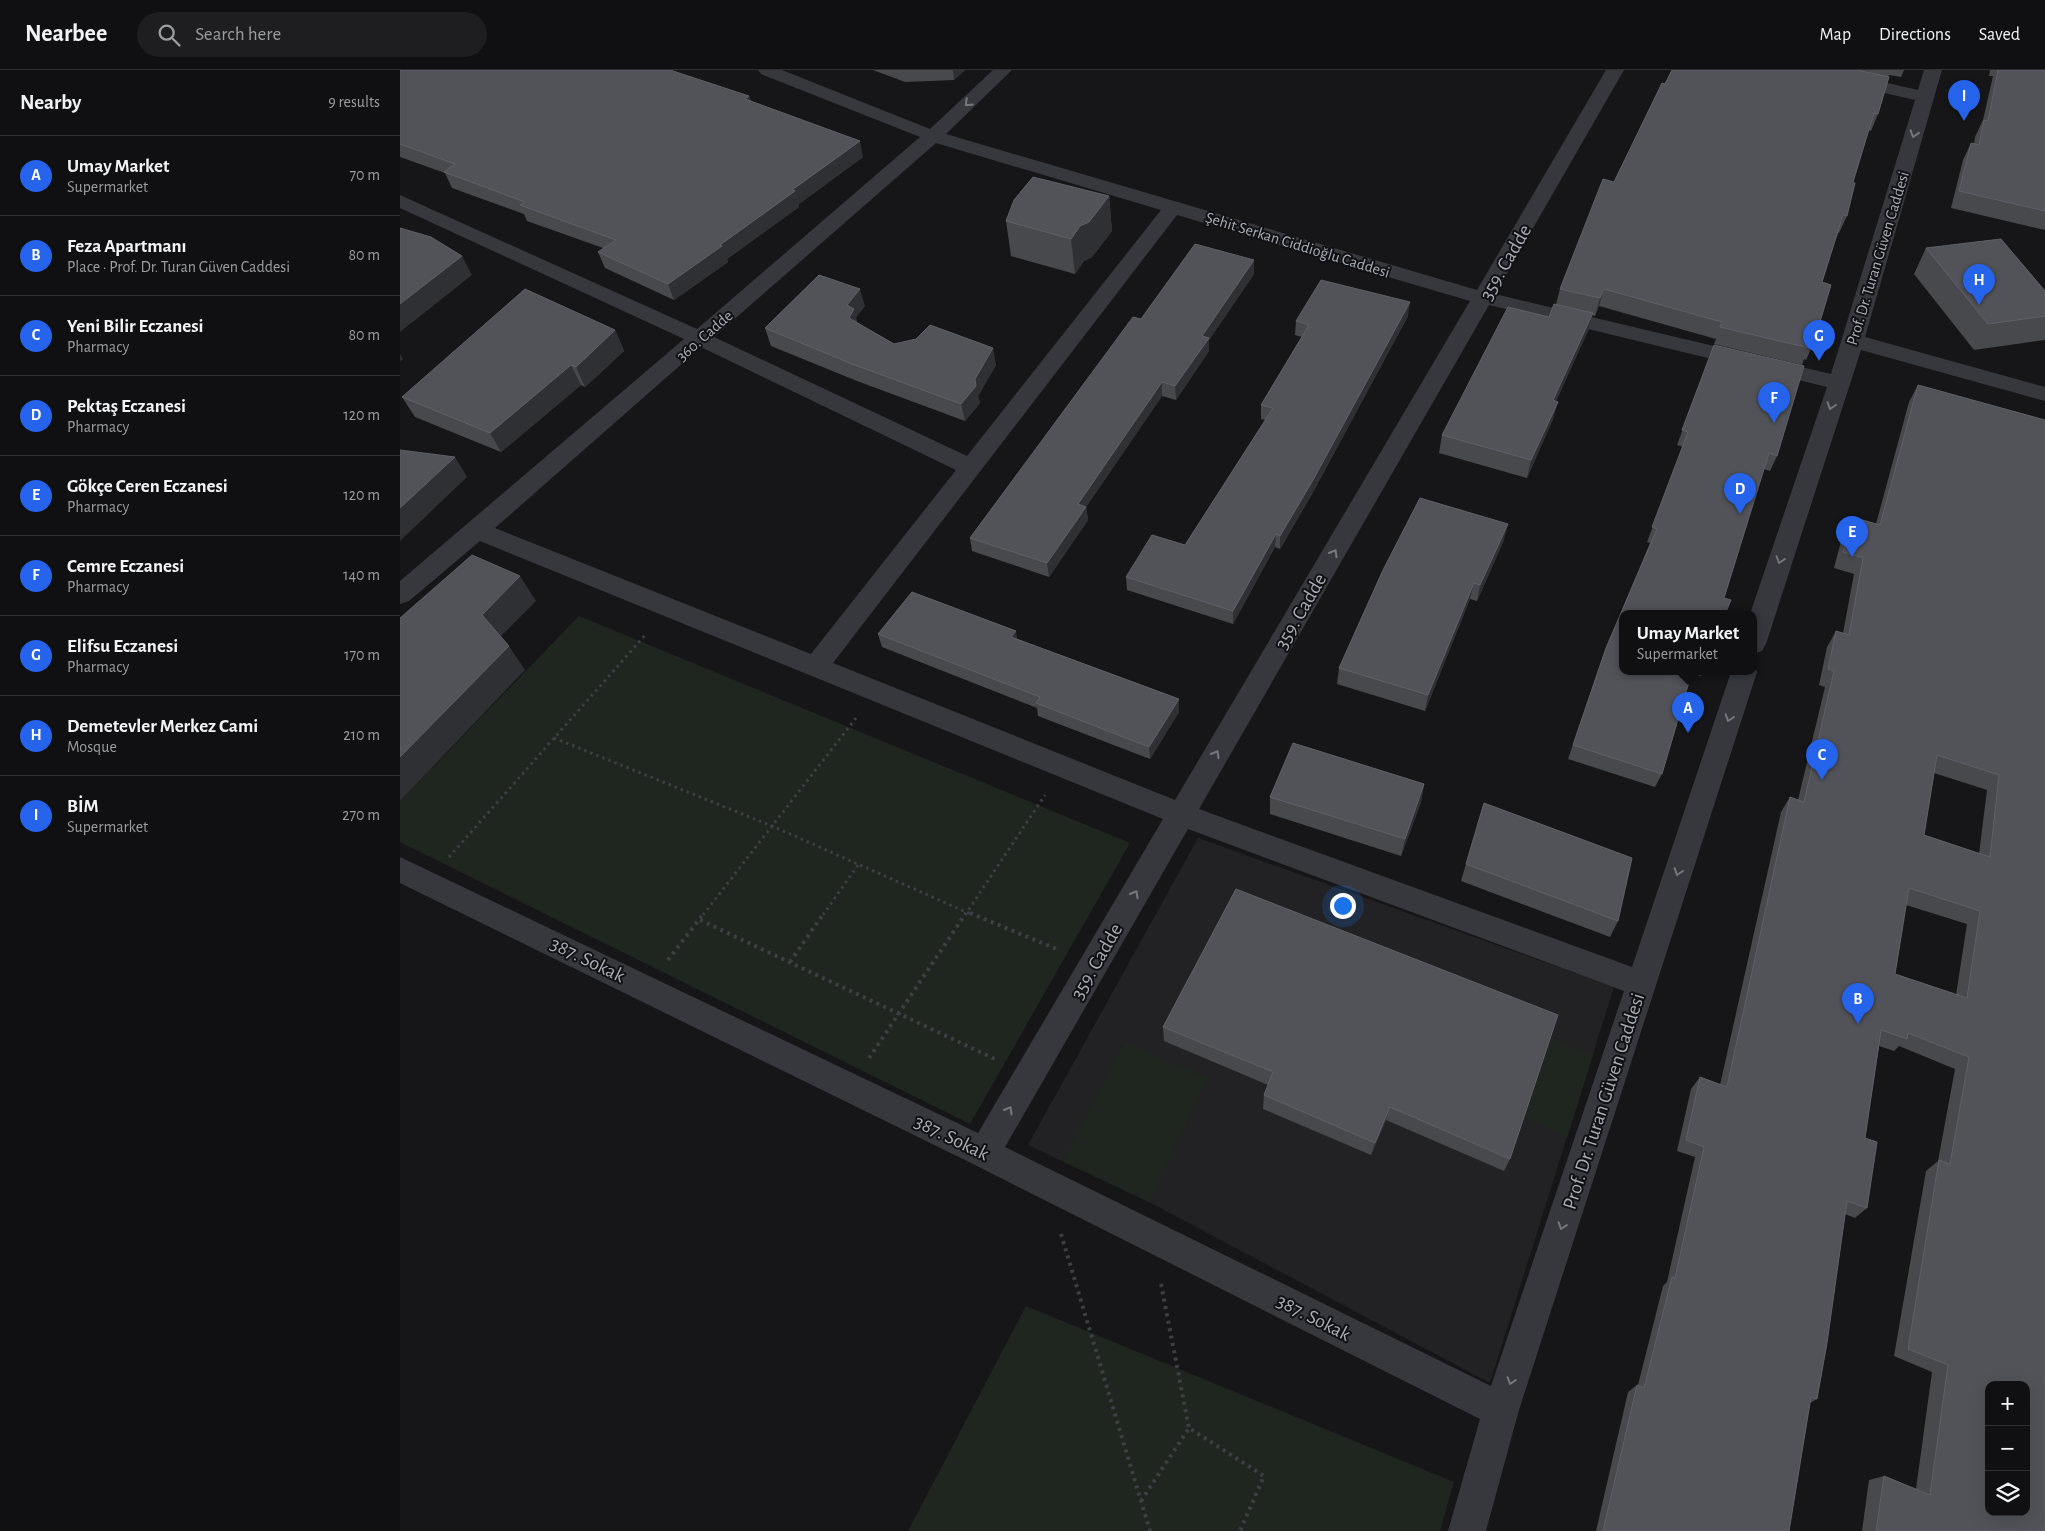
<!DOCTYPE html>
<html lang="en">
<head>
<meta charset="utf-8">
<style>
	:root { --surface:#101012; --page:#1e1e20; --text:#f1f3f6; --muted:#9c9d9f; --line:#303032; --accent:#2563eb }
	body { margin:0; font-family:"Alegreya Sans",sans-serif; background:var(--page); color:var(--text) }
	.controls { position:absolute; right:15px; bottom:15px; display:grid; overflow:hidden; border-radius:10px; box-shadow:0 5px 20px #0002 }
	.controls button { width:45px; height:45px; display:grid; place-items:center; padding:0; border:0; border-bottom:1px solid var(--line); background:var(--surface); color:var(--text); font:25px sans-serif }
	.you { position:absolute; left:942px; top:835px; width:18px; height:18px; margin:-12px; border:4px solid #fff; border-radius:50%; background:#1a73e8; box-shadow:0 0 0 8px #1a73e833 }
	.badge { display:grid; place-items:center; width:32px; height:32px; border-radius:50%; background:var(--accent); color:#fff; font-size:16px; font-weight:700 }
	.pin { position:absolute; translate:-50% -41px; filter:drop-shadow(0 1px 2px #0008) }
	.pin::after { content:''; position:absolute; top:26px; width:18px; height:15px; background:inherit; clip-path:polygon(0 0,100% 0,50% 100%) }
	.popup { position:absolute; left:1219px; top:540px; width:138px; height:65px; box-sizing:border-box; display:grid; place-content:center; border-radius:10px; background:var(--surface); filter:drop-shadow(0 1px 4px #0005); font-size:16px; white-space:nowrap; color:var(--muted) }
	.popup b { font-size:19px; color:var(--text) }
	.popup::after { content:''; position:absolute; left:50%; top:100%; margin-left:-10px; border:10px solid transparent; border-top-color:var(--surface) }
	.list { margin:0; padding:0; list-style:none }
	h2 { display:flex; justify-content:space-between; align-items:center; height:65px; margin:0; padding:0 20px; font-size:21px }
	h2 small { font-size:16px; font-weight:400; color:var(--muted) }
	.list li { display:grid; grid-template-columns:32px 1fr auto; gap:15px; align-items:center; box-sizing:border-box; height:80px; padding:0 20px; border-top:1px solid var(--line) }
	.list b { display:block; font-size:19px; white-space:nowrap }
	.list p { margin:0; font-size:16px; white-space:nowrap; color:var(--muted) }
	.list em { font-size:16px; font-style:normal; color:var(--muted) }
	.icon { flex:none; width:28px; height:28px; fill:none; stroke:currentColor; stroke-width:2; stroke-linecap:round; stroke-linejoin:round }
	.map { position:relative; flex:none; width:1645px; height:1461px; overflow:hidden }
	header { display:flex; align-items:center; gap:30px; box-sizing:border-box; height:70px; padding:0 25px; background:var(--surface); border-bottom:1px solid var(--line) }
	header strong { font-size:24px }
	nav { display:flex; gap:28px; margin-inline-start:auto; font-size:18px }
	.search { width:350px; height:45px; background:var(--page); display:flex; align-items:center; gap:12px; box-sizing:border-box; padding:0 18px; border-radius:28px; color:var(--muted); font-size:19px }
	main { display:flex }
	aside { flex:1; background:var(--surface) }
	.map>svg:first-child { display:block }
	.built { fill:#222225 }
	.green { fill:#1e261f }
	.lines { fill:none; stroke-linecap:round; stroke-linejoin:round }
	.path-far1 { stroke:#3d3f44; stroke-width:3; stroke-dasharray:2.5 4; stroke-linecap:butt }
	.path { stroke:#3d3f44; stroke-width:4; stroke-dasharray:3 4.5; stroke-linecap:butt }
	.minor { fill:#37383d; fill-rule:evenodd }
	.wall { fill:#47494d; fill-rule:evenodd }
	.shaded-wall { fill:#2f3033 }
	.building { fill:#525359; stroke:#5f6168; fill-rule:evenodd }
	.oneway { stroke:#757881 }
	.labels { text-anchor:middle; stroke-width:4; stroke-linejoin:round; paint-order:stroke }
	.far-street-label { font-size:16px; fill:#a8adb8; stroke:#111113 }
	.street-label { font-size:20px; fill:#a8adb8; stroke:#111113 }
</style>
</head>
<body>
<header>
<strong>Nearbee</strong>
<div class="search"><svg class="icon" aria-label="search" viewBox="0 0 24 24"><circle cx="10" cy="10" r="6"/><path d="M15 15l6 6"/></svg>Search here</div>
<nav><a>Map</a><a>Directions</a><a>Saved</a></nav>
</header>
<main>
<aside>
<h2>Nearby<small>9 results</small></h2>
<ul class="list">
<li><span class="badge">A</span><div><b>Umay Market</b><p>Supermarket</p></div><em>70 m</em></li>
<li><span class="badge">B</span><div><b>Feza Apartmanı</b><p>Place · Prof. Dr. Turan Güven Caddesi</p></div><em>80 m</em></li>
<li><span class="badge">C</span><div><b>Yeni Bilir Eczanesi</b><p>Pharmacy</p></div><em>80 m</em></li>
<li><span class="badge">D</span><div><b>Pektaş Eczanesi</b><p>Pharmacy</p></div><em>120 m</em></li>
<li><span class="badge">E</span><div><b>Gökçe Ceren Eczanesi</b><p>Pharmacy</p></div><em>120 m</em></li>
<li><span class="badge">F</span><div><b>Cemre Eczanesi</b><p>Pharmacy</p></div><em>140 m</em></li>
<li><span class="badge">G</span><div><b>Elifsu Eczanesi</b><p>Pharmacy</p></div><em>170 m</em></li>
<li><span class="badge">H</span><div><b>Demetevler Merkez Cami</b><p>Mosque</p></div><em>210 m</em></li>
<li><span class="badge">I</span><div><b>BİM</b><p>Supermarket</p></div><em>270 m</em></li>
</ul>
</aside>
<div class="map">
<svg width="1645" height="1461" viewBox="0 0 1645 1461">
	<rect width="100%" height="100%" fill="#161618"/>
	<!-- built -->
	<path class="built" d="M 798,768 L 1214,917 L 1090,1313 L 749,1132 L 628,1075 Z"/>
	<!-- green -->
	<path class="green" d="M 179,546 L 730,773 L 570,1054 L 0,772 L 0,731 Z
		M 1149,966 L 1193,985 L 1167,1068 L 1122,1046 Z
		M 725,972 L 808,1008 L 749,1132 L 662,1091 Z
		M 626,1236 L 1054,1412 L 1040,1461 L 508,1461 Z"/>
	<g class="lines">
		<!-- path-far1 -->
		<path class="path-far1" d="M 154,668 L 372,756 L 573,845
			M 49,787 L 247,563
			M 303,845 L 456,648
			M 423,845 L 458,795
			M 565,845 L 645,725"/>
		<!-- path -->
		<path class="path" d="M 570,843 L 659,880
			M 300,850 L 595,989
			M 268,890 L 304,843
			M 390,892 L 424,843
			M 469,988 L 566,843
			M 661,1164 L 750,1461
			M 761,1214 L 789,1358
			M 741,1431 L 789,1358 L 864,1406 L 840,1461"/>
		<!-- minor -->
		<path class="minor" d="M 358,0 L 382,0 L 530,59 L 593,0 L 612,0 L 546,64 L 1077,220 L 1206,0 L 1224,0 L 1095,224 L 1431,304 L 1515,30 L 1401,4 L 1398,0 L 1430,0 L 1518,20 L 1524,0 L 1542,0 L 1465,267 L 1645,317 L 1645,331 L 1461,280 L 1366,574 L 1362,581 L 1353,584 L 1353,544 L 1350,544 L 1427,317 L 1089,235 L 799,739 L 1232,897 L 1331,602 L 1353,602 L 1353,595 L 1357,602 L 1119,1340 L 1086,1461 L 1048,1461 L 1080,1349 L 573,1094 L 0,813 L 0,787 L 578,1063 L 763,749 L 80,471 L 9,531 L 0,534 L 0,511 L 284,269 L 0,138 L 0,125 L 297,259 L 520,67 L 361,4 ZM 536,73 L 761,140 L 567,386 L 314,267 ZM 777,145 L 1070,231 L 775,730 L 433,593 ZM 301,277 L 556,400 L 411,584 L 95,458 ZM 788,759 L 1224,921 L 1091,1316 L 605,1077 Z"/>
	</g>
	<!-- wall -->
	<path class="wall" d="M 0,0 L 349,26 L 351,31 L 463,87 L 399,134 L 399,137 L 327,189 L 328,192 L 274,230 L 205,198 L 198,182 L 203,178 L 127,151 L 124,144 L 52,118 L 45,103 L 0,87 Z
		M 473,0 L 565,0 L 554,10 L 505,12 Z
		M 1272,0 L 1504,0 L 1501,7 L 1489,5 L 1478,44 L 1471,61 L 1468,60 L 1453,112 L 1447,146 L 1439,163 L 1438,163 L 1422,212 L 1414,272 L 1406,290 L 1404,289 L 1402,295 L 1314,274 L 1316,269 L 1199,236 L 1195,246 L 1192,245 L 1188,261 L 1156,331 L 1153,349 L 1127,408 L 1039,383 L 1042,365 L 1149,247 L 1156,234 L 1160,219 L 1214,112 Z
		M 1590,0 L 1645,0 L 1645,160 L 1551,138 L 1563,90 L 1571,73 L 1574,74 L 1575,67 L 1583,50 L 1593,6 L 1589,6 Z
		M 709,126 L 712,161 L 692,187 L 684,191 L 675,204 L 611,186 L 606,151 Z
		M 1526,178 L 1645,221 L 1645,270 L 1574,280 L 1514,204 Z
		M 854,204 L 809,270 L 809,281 L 776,330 L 762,326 L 686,437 L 688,450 L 649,507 L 572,481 L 570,468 L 741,249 Z
		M 465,236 L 456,247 L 457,253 L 494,274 L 596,295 L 578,326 L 580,333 L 565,351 L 457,311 L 371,276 L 365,258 Z
		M 1008,246 L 912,424 L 880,479 L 875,477 L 833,554 L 727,520 L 726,507 L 785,475 L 866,350 L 861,349 L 861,335 L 902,267 L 895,265 L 896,251 Z
		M 215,260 L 224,281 L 185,317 L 181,315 L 101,382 L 15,347 L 2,327 Z
		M 1314,275 L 1377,386 L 1370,401 L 1364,399 L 1223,602 L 1303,602 L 1301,606 L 1291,603 L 1262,704 L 1255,717 L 1168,689 L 1206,578 L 1250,473 L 1247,472 L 1283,377 L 1277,375 Z
		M 1518,315 L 1645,350 L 1645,1461 L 1462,1461 L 1469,1410 L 1484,1406 L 1516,1419 L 1532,1302 L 1494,1286 L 1526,1101 L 1538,1091 L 1555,999 L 1499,976 L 1494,981 L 1479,976 L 1465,1068 L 1467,1138 L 1455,1148 L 1445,1144 L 1417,1329 L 1410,1333 L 1389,1461 L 1196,1461 L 1228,1322 L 1237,1315 L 1238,1315 L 1263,1216 L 1267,1212 L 1295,1087 L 1277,1081 L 1291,1019 L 1300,1007 L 1320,1015 L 1381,742 L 1390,727 L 1398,730 L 1425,617 L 1419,615 L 1427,577 L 1436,561 L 1443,563 L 1454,504 L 1434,498 L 1443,464 L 1452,447 L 1476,454 L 1509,332 ZM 1534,703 L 1587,720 L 1579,784 L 1524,765 ZM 1506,835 L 1567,854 L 1556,925 L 1495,904 Z
		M 1104,470 L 1077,531 L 1070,529 L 1025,641 L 937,614 L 939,598 Z
		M 478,564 L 617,569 L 779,629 L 779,642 L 750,689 L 638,646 L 637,638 L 482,577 Z
		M 1024,714 L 1021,732 L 1001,786 L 870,744 L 870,727 Z
		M 1084,733 L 1218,851 L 1210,867 L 1061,811 Z
		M 836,819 L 1110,1089 L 1104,1101 L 986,1050 L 971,1085 L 863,1039 L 864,1025 L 868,1015 L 764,971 L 763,957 Z"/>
	<!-- shaded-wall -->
	<path class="shaded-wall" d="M 553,0 L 565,0 L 554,10 Z
		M 349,26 L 354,42 L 345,29 Z
		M 460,71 L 463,87 L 399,134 L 399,137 L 327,189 L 328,192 L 274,230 L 268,214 L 392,120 Z
		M 709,126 L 712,161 L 692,187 L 684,191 L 675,204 L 671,169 L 680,156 Z
		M 62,186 L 72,205 L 0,262 L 0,234 Z
		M 854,190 L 854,204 L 809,270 L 809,281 L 776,330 L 775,316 L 802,266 Z
		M 460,219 L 465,236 L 456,247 L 458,256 L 449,248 L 447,235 Z
		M 1204,219 L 1199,236 L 1195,246 L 1200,228 Z
		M 1010,232 L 1008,246 L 912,424 L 880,479 L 880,466 Z
		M 1193,243 L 1188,261 L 1148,348 L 1153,330 Z
		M 215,260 L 224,281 L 185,317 L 176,297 Z
		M 593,278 L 596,295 L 578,326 L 580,333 L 565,351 L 561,334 L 575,309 Z
		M 0,284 L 3,289 L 0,291 Z
		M 171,295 L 181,315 L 101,382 L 90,363 Z
		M 762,312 L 762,326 L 679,447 L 678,434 Z
		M 1158,332 L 1153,349 L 1127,408 L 1131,390 Z
		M 55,387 L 67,407 L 0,471 L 0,438 Z
		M 686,437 L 688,450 L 649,507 L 647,493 Z
		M 1108,454 L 1104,470 L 1077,531 L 1080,515 Z
		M 876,464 L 875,477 L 833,554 L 833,541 Z
		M 120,506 L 136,531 L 98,569 L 82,545 Z
		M 1074,513 L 1070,529 L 1025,641 L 1028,625 Z
		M 616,561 L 618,574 L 611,567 Z
		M 109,576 L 125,600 L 0,731 L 0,687 Z
		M 779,629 L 779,642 L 750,689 L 749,677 Z
		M 1024,714 L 1021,732 L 1001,786 L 1005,769 Z
		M 990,1037 L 986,1050 L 971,1085 L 975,1073 Z"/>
	<!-- building -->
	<path class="building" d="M 0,0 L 270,0 L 349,26 L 345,29 L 460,71 L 392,120 L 395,121 L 320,175 L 322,176 L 268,214 L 198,182 L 216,170 L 120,135 L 125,132 L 44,102 L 55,94 L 0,74 Z
		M 1272,0 L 1457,0 L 1489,7 L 1478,44 L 1474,43 L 1453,112 L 1455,113 L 1447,146 L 1443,145 L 1422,212 L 1431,215 L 1414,272 L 1411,272 L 1409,278 L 1320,257 L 1322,252 L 1204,219 L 1200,228 L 1160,219 L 1203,109 L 1214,112 L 1262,13 L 1265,14 Z
		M 1598,0 L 1645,0 L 1645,141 L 1559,121 L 1571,73 L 1579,75 L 1584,50 L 1588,51 Z
		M 633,107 L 709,126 L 689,152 L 680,156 L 671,169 L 606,151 L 614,130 Z
		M 0,158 L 31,167 L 62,186 L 0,234 Z
		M 1601,169 L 1645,221 L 1645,246 L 1588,254 L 1526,178 Z
		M 795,174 L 854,190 L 802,266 L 809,268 L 775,316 L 762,312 L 678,434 L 686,437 L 647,493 L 570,468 L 733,247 L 741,249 Z
		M 419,205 L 460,219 L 447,235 L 454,239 L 449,248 L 494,274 L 516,269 L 530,255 L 593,278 L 575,309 L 576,316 L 561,334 L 452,294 L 365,258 Z
		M 921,210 L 1010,232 L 913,410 L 880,466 L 876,464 L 833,541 L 726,507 L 752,465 L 785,475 L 873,338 L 861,335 L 909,255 L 896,251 Z
		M 125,219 L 215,260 L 176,297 L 171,295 L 90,363 L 2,327 Z
		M 1154,234 L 1193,243 L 1153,330 L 1158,332 L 1131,390 L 1042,365 L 1108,237 L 1149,247 Z
		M 1314,275 L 1404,296 L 1377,386 L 1369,383 L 1324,528 L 1331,530 L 1325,544 L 1223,544 L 1223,602 L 1292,602 L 1262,704 L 1173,675 L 1206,578 L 1257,459 L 1252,457 L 1288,362 L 1282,360 Z
		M 1518,315 L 1645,350 L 1645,1461 L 1476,1461 L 1484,1406 L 1530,1425 L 1548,1295 L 1508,1279 L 1539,1090 L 1550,1094 L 1569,987 L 1508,963 L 1507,969 L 1481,960 L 1465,1068 L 1477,1072 L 1467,1138 L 1447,1131 L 1427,1273 L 1417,1329 L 1411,1327 L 1389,1461 L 1203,1461 L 1237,1315 L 1244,1318 L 1272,1207 L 1275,1208 L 1304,1077 L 1286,1070 L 1300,1007 L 1327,1017 L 1390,727 L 1404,732 L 1434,601 L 1428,599 L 1436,561 L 1449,565 L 1463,488 L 1443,482 L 1452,447 L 1480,455 ZM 1537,685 L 1599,705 L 1590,787 L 1524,765 ZM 1509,818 L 1580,841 L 1567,928 L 1495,904 ZM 1589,1315 L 1626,1315 L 1626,1442 L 1589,1442 Z
		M 0,380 L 55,387 L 0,438 Z
		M 1020,428 L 1108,454 L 1080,515 L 1074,513 L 1028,625 L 939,598 L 983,500 Z
		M 72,485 L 120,506 L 82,545 L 109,576 L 0,687 L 0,548 Z
		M 512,522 L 616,561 L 611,567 L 779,629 L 749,677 L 636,633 L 640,627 L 478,564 Z
		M 893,673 L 1024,714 L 1005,769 L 870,727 Z
		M 1084,733 L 1232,788 L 1218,851 L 1066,794 Z
		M 836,819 L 1158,945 L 1110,1089 L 990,1037 L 975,1073 L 864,1025 L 873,1002 L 763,957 Z"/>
	<!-- one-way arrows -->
	<defs><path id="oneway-chevron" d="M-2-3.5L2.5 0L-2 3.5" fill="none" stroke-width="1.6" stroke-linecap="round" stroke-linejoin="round" transform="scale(1.25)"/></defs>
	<g class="oneway">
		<use href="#oneway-chevron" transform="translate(568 33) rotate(136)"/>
		<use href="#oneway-chevron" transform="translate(1514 64) rotate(107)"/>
		<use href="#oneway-chevron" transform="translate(1431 336) rotate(108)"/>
		<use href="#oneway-chevron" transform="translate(934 483) rotate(-60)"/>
		<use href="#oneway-chevron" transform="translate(1380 490) rotate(108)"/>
		<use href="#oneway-chevron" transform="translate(1329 648) rotate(108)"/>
		<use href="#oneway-chevron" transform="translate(816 684) rotate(-60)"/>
		<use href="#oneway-chevron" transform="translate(1278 802) rotate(108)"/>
		<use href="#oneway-chevron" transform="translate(735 824) rotate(-60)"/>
		<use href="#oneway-chevron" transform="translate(609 1040) rotate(-60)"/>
		<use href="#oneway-chevron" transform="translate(1162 1156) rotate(108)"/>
		<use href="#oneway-chevron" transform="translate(1111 1311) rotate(108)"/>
	</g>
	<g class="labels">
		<!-- far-street labels -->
		<g class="far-street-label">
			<text transform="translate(898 174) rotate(17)" y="6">Şehit Serkan Ciddioğlu Caddesi</text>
			<text transform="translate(1477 188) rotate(-73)" y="6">Prof. Dr. Turan Güven Caddesi</text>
			<text transform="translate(304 265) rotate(-41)" y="6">360. Cadde</text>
		</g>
		<!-- street labels -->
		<g class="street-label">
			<text transform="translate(1105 192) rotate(-60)" y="7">359. Cadde</text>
			<text transform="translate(900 541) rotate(-60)" y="7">359. Cadde</text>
			<text transform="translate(188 889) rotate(26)" y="7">387. Sokak</text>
			<text transform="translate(696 891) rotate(-60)" y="7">359. Cadde</text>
			<text transform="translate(1203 1031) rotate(-72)" y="7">Prof. Dr. Turan Güven Caddesi</text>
			<text transform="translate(552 1067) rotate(26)" y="7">387. Sokak</text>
			<text transform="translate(914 1247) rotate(27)" y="7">387. Sokak</text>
		</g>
	</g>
</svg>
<div class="controls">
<button>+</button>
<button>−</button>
<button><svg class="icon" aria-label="layers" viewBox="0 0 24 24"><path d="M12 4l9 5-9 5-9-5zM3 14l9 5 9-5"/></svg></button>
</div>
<div class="you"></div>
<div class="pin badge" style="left:1288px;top:663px">A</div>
<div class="popup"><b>Umay Market</b>Supermarket</div>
<div class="pin badge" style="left:1458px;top:954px">B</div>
<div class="pin badge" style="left:1422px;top:710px">C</div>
<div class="pin badge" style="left:1340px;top:444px">D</div>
<div class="pin badge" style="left:1452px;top:487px">E</div>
<div class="pin badge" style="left:1374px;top:353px">F</div>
<div class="pin badge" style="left:1419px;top:291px">G</div>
<div class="pin badge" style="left:1579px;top:235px">H</div>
<div class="pin badge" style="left:1564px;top:51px">I</div>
</div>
</main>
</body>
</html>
